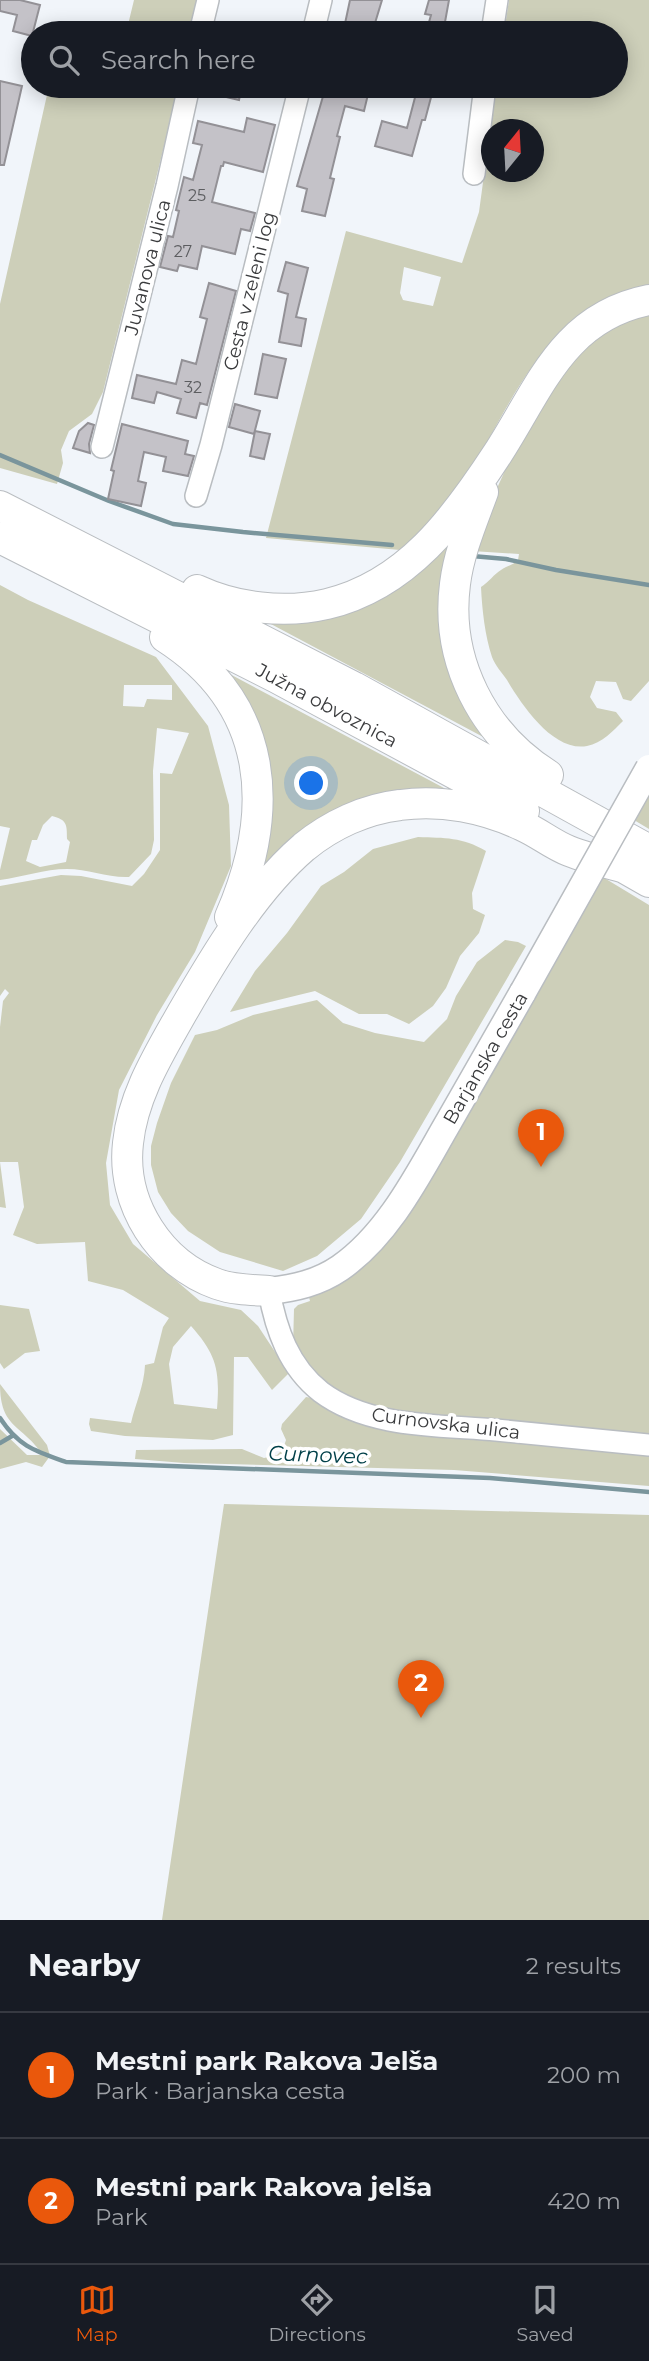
<!DOCTYPE html>
<html lang="en">
<head>
<meta charset="utf-8">
<style>
	:root { --surface:#171b24; --page:#20242c; --text:#f1f3f6; --muted:#9ea1a6; --line:#363941; --accent:#ea580c }
	body { margin:0; font-family:Montserrat,sans-serif; background:var(--page); color:var(--text) }
	.compass { position:absolute; left:481px; top:119px; width:63px; height:63px; border-radius:50%; background:var(--surface); box-shadow:0 4px 18px #0003; rotate:18deg }
	.you { position:absolute; left:312px; top:784px; width:24px; height:24px; margin:-18px; border:5px solid #fff; border-radius:50%; background:#1a73e8; box-shadow:0 0 0 10px #1a73e833 }
	.badge { display:grid; place-items:center; width:46px; height:46px; border-radius:50%; background:var(--accent); color:#fff; font-size:23px; font-weight:700 }
	.pin { position:absolute; translate:-50% -58px; filter:drop-shadow(0 2px 4px #0008) }
	.pin::after { content:''; position:absolute; top:37px; width:24px; height:21px; background:inherit; clip-path:polygon(0 0,100% 0,50% 100%) }
	.list { margin:0; padding:0; list-style:none }
	h2 { display:flex; justify-content:space-between; align-items:center; height:91px; margin:0; padding:0 28px; font-size:30px }
	h2 small { font-size:23px; font-weight:400; color:var(--muted) }
	.list li { display:grid; grid-template-columns:46px 1fr auto; gap:21px; align-items:center; box-sizing:border-box; height:126px; padding:0 28px; border-top:2px solid var(--line) }
	.list b { display:block; font-size:26px; white-space:nowrap }
	.list p { margin:0; font-size:23px; white-space:nowrap; color:var(--muted) }
	.list em { font-size:23px; font-style:normal; color:var(--muted) }
	.icon { flex:none; width:38px; height:38px; fill:none; stroke:currentColor; stroke-width:2; stroke-linecap:round; stroke-linejoin:round }
	.map { position:relative; flex:none; width:649px; height:1920px; overflow:hidden }
	.search { position:absolute; background:var(--surface); box-shadow:0 4px 18px #0003; left:21px; right:21px; top:21px; height:77px; display:flex; align-items:center; gap:18px; box-sizing:border-box; padding:0 24px; border-radius:38px; color:var(--muted); font-size:26px }
	.sheet { height:343px; background:var(--surface) }
	nav { display:flex; justify-content:space-around; align-items:center; box-sizing:border-box; height:98px; border-top:2px solid var(--line); background:var(--surface); font-size:19px; color:var(--muted) }
	nav a { display:grid; justify-items:center; gap:4px }
	nav .on { color:var(--accent) }
	.map>svg:first-child { display:block }
	.green { fill:#cdcfb9; fill-rule:evenodd }
	.lines { fill:none; stroke-linecap:round; stroke-linejoin:round }
	.stream { stroke:#7a959c; stroke-width:4.5 }
	.building { fill:#c4c2c8; stroke:#939196; stroke-width:2 }
	.minor-casing { stroke:#b9bdc1; stroke-width:24 }
	.major-casing { stroke:#b9bdc1; stroke-width:29 }
	.highway-casing { stroke:#b9bdc1; stroke-width:32 }
	.minor { stroke:#fff; stroke-width:21 }
	.major { stroke:#fff; stroke-width:26 }
	.highway { stroke:#fff; stroke-width:30 }
	.major-bridge-casing { stroke:#b9bdc1; stroke-width:29; stroke-linecap:butt }
	.major-bridge { stroke:#fff; stroke-width:26 }
	.labels { text-anchor:middle; stroke-width:7; stroke-linejoin:round; paint-order:stroke }
	.number-label { font-size:16px; fill:#5c5d60 }
	.street-label { font-size:19px; fill:#3a3b3d; stroke:#fff }
	.water-label { font-size:21px; font-style:italic; fill:#014049; stroke:#fff }
</style>
</head>
<body>
<div class="map">
<svg width="649" height="1920" viewBox="0 0 649 1920">
	<rect width="100%" height="100%" fill="#f1f5fa"/>
	<!-- green -->
	<path class="green" d="M 134,0 L 200,0 L 192,33 L 126,33 Z
		M 509,0 L 649,0 L 649,285 C 562,302 524,375 485,446 C 477,460 470,475 461,489 C 447,510 428,530 411,551 L 266,538 L 346,231 L 462,263 L 479,212 L 496,86 L 616,86 L 616,33 L 504,33 ZM 491,130 L 534,130 L 534,172 L 491,172 ZM 404,267 L 441,277 L 433,306 L 403,300 L 400,293 Z
		M 49,86 L 179,86 L 103,392 L 92,414 L 69,431 L 61,450 L 63,463 L 57,484 L 0,468 L 0,304 Z
		M 649,313 L 649,681 L 631,701 L 623,699 L 616,682 L 596,681 L 590,697 L 597,708 L 616,712 L 623,721 C 613,731 602,743 587,746 C 553,752 522,705 507,680 C 502,673 495,665 492,657 C 485,636 482,609 481,587 C 489,582 494,574 501,570 C 507,566 513,565 518,560 L 519,554 L 472,551 L 485,515 L 507,466 L 566,364 L 612,326 Z
		M 451,535 L 453,546 L 487,739 L 269,623 L 268,621 Z
		M 0,585 L 28,600 L 156,657 L 208,726 L 229,805 L 231,866 L 195,952 L 157,1015 L 119,1090 L 106,1163 L 110,1205 L 133,1244 L 200,1301 L 241,1310 L 258,1326 L 289,1373 L 272,1390 L 248,1357 L 234,1357 L 233,1435 L 213,1440 L 125,1436 L 91,1431 L 89,1424 L 90,1418 L 131,1423 C 136,1402 144,1386 145,1365 L 154,1363 L 163,1327 L 169,1318 L 123,1290 L 88,1281 L 85,1242 L 37,1244 L 13,1235 L 24,1207 L 18,1162 L 0,1162 L 6,1208 L 0,1207 L 0,1027 L 3,1001 L 9,993 L 5,989 L 0,996 L 0,886 L 61,875 L 81,876 L 132,886 L 144,874 L 160,850 L 160,773 L 172,774 L 189,733 L 157,728 L 153,771 L 154,840 L 151,854 L 129,877 C 108,878 88,869 67,869 C 45,869 22,877 0,880 L 0,870 L 10,828 L 0,826 ZM 124,685 L 172,685 L 172,700 L 147,699 L 144,707 L 123,706 ZM 52,816 C 67,820 67,824 67,839 L 70,842 L 66,862 L 40,867 L 26,861 L 32,840 L 37,840 L 43,825 ZM 191,1326 C 217,1355 220,1371 217,1409 L 174,1404 L 169,1364 L 173,1347 Z
		M 226,672 L 444,788 L 445,789 L 262,877 Z
		M 649,793 L 649,829 L 634,820 Z
		M 418,837 C 445,838 462,837 486,851 L 472,893 L 473,909 L 485,915 L 479,933 L 460,956 L 446,988 L 433,1006 L 409,1024 L 387,1014 L 359,1014 L 315,991 L 230,1012 L 255,971 L 287,933 L 321,886 L 344,872 L 373,849 Z
		M 601,876 L 649,905 L 649,1436 L 480,1418 L 475,1422 L 380,1410 L 329,1390 L 293,1347 L 294,1309 L 298,1305 L 310,1301 L 309,1297 L 336,1283 Z
		M 505,940 L 518,942 L 526,946 L 400,1162 L 361,1219 L 317,1256 L 283,1271 L 220,1252 L 188,1231 L 171,1213 L 158,1192 L 151,1165 L 151,1146 L 157,1123 L 171,1083 L 195,1035 L 217,1030 L 253,1015 L 317,1000 L 343,1023 L 375,1033 L 424,1042 L 447,1019 L 456,996 L 477,962 Z
		M 0,1305 L 29,1309 L 40,1351 L 25,1353 L 4,1369 L 0,1363 Z
		M 0,1384 L 47,1445 L 50,1456 L 42,1467 L 26,1462 L 0,1469 L 0,1429 L 27,1455 L 43,1455 C 22,1424 0,1429 0,1384 Z
		M 306,1397 L 649,1453 L 649,1486 L 454,1470 L 184,1463 L 135,1459 L 136,1450 L 242,1449 L 264,1458 L 277,1455 L 283,1449 L 286,1440 L 281,1429 L 282,1424 Z
		M 224,1504 L 649,1515 L 649,1920 L 162,1920 Z"/>
	<g class="lines">
		<!-- stream -->
		<path class="stream" d="M 0,455 L 109,501 L 173,524 L 243,532 L 392,545
			M 472,556 L 506,559 L 556,570 L 649,585
			M 0,1418 C 18,1446 35,1451 66,1462 L 490,1478 L 649,1492
			M 0,1443 L 12,1436"/>
	</g>
	<!-- building -->
	<path class="building" d="M 0,0 L 20,0 L 40,5 L 32,36 L 13,31 L 17,15 L 0,11 Z
		M 350,0 L 382,0 L 372,33 L 343,33 Z
		M 429,0 L 449,0 L 443,33 L 426,33 L 431,15 L 425,14 Z
		M 0,81 L 22,86 L 4,165 L 0,165 Z
		M 202,86 L 242,86 L 239,100 L 201,91 Z
		M 326,86 L 370,86 L 364,111 L 345,106 L 337,136 L 340,137 L 330,178 L 334,179 L 325,216 L 302,211 L 307,189 L 297,186 Z
		M 418,86 L 434,86 L 425,120 L 422,120 L 412,156 L 375,146 L 382,121 L 407,128 Z
		M 247,118 L 275,125 L 263,172 L 224,162 L 223,166 L 221,166 L 212,202 L 255,213 L 250,231 L 241,229 L 235,254 L 202,246 L 197,269 L 179,265 L 177,271 L 160,267 L 168,236 L 173,237 L 179,211 L 176,210 L 184,177 L 193,180 L 202,145 L 193,143 L 198,121 L 244,132 Z
		M 286,262 L 308,268 L 296,317 L 306,319 L 301,346 L 279,342 L 288,294 L 278,291 Z
		M 209,283 L 236,291 L 207,405 L 200,403 L 196,418 L 177,413 L 181,399 L 157,392 L 154,403 L 132,398 L 137,375 L 176,384 L 182,360 L 196,364 L 207,319 L 200,317 Z
		M 263,354 L 286,359 L 277,398 L 255,394 Z
		M 235,404 L 260,411 L 254,434 L 229,427 Z
		M 88,423 L 94,425 L 89,444 L 90,453 L 73,448 L 79,431 Z
		M 122,424 L 188,441 L 185,454 L 194,456 L 188,476 L 163,471 L 166,457 L 144,452 L 138,481 L 146,483 L 141,506 L 108,499 L 114,471 L 111,470 Z
		M 255,431 L 270,434 L 264,459 L 250,456 Z"/>
	<g class="lines">
		<!-- minor casing -->
		<g class="minor-casing">
			<path id="minor" d="M 200,33 L 208,0
				M 313,33 L 321,0
				M 492,33 L 497,0
				M 474,174 L 485,86
				M 102,447 L 167,186 L 189,86
				M 196,496 L 211,445 L 300,86
				M 269,1291 C 276,1330 289,1367 321,1392 C 369,1428 439,1425 496,1430 C 547,1435 598,1440 649,1445"/>
		</g>
		<!-- major casing -->
		<g class="major-casing">
			<path id="major" d="M 269,1291 C 295,1288 318,1283 340,1268 C 389,1234 419,1173 448,1123 C 473,1079 498,1035 523,992"/>
		</g>
		<!-- highway casing -->
		<g class="highway-casing">
			<path id="highway" d="M 483,492 C 472,522 459,552 455,584 C 445,661 483,734 548,775
				M 0,506 L 354,687 L 649,850
				M 0,538 L 275,677 L 524,811
				M 197,590 C 236,608 284,614 327,604 C 407,585 455,519 498,453 C 540,388 563,317 649,300
				M 165,637 C 271,705 276,811 230,917
				M 607,858 L 649,882
				M 269,1291 C 252,1290 234,1290 217,1284 C 160,1264 121,1204 128,1143 C 133,1095 159,1054 182,1013 C 215,956 254,890 304,847 C 331,825 365,809 400,805 C 441,799 485,808 523,826 C 539,833 553,845 569,851 C 587,858 607,863 625,868"/>
		</g>
		<!-- minor -->
		<use href="#minor" class="minor"/>
		<!-- major -->
		<use href="#major" class="major"/>
		<!-- highway -->
		<use href="#highway" class="highway"/>
		<!-- major-bridge casing -->
		<g class="major-bridge-casing">
			<path id="major-bridge" d="M 523,992 L 649,768"/>
		</g>
		<!-- major-bridge -->
		<use href="#major-bridge" class="major-bridge"/>
	</g>
	<g class="labels">
		<!-- number labels -->
		<g class="number-label">
			<text x="197" y="201">25</text>
			<text x="183" y="257">27</text>
			<text x="193" y="393">32</text>
		</g>
		<!-- street labels -->
		<g class="street-label">
			<text transform="translate(147 267) rotate(-76)" y="7">Juvanova ulica</text>
			<text transform="translate(249 291) rotate(-76)" y="7">Cesta v zeleni log</text>
			<text transform="translate(327 705) rotate(28)" y="7">Južna obvoznica</text>
			<text transform="translate(485 1058) rotate(-60)" y="7">Barjanska cesta</text>
			<text transform="translate(446 1423) rotate(7)" y="7">Curnovska ulica</text>
		</g>
		<!-- water labels -->
		<g class="water-label">
			<text transform="translate(318 1455) rotate(2)" y="7">Curnovec</text>
		</g>
	</g>
</svg>
<svg class="compass" viewBox="-18 -18 36 36"><path d="M0-13l5 13h-10z" fill="#e53935"/><path d="M0 13l5-13h-10z" fill="#9ea1a6"/></svg>
<div class="you"></div>
<div class="pin badge" style="left:541px;top:1167px">1</div>
<div class="pin badge" style="left:421px;top:1718px">2</div>
<div class="search"><svg class="icon" aria-label="search" viewBox="0 0 24 24"><circle cx="10" cy="10" r="6"/><path d="M15 15l6 6"/></svg>Search here</div>
</div>
<section class="sheet">
<h2>Nearby<small>2 results</small></h2>
<ul class="list">
<li><span class="badge">1</span><div><b>Mestni park Rakova Jelša</b><p>Park · Barjanska cesta</p></div><em>200 m</em></li>
<li><span class="badge">2</span><div><b>Mestni park Rakova jelša</b><p>Park</p></div><em>420 m</em></li>
</ul>
</section>
<nav>
<a class="on"><svg class="icon" aria-label="map" viewBox="0 0 24 24"><path d="M3 6l6-2 6 2 6-2v14l-6 2-6-2-6 2zM9 4v14M15 6v14"/></svg>Map</a>
<a><svg class="icon" aria-label="directions" viewBox="0 0 24 24"><path d="M12 3l9 9-9 9-9-9zM9 14v-3h6M13 9l2 2-2 2"/></svg>Directions</a>
<a><svg class="icon" aria-label="saved" viewBox="0 0 24 24"><path d="M7 4h10v16l-5-4-5 4z"/></svg>Saved</a>
</nav>
</body>
</html>
